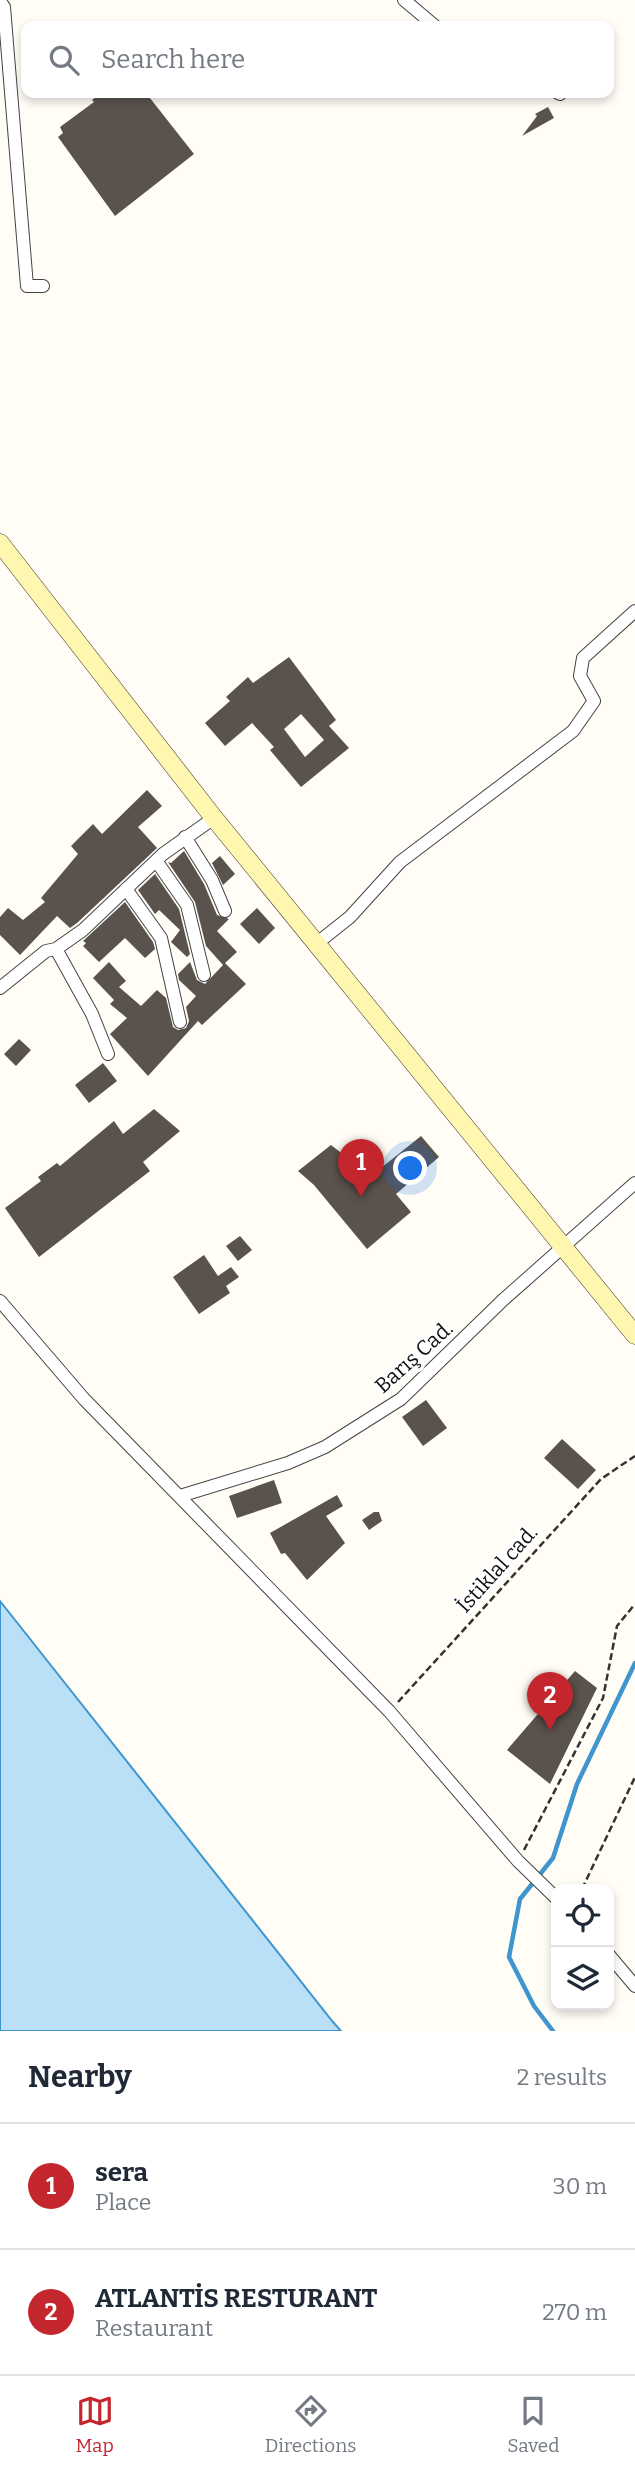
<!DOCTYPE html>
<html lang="en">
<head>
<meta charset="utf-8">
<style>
	:root { --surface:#fff; --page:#f2f2f3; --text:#1f2937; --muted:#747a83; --line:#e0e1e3; --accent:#c4262e }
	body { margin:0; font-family:Bitter,serif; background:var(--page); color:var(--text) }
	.controls { position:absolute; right:21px; bottom:21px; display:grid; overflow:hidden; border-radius:14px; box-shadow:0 4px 10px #0003 }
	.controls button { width:63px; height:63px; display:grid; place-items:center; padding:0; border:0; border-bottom:2px solid var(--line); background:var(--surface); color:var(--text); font:35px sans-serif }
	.you { position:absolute; left:411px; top:1169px; width:24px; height:24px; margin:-18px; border:5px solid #fff; border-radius:50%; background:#1a73e8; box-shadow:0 0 0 10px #1a73e833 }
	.badge { display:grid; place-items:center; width:46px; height:46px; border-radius:50%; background:var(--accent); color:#fff; font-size:23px; font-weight:700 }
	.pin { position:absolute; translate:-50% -58px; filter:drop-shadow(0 2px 4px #0008) }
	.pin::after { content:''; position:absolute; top:37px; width:24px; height:21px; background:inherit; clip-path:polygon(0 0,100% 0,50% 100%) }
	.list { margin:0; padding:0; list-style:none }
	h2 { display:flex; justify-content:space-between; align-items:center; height:91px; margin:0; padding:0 28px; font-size:30px }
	h2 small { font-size:23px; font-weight:400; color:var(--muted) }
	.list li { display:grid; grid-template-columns:46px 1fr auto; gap:21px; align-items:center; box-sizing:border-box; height:126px; padding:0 28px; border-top:2px solid var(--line) }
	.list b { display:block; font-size:26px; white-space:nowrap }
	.list p { margin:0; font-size:23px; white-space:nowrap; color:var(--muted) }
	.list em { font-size:23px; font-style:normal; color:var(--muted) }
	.icon { flex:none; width:38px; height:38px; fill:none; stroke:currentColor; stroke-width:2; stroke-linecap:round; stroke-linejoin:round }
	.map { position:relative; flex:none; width:635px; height:2031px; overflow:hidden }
	.search { position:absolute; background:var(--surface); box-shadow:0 4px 10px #0003; left:21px; right:21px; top:21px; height:77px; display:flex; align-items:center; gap:18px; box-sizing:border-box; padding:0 24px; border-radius:14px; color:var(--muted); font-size:26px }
	.sheet { height:343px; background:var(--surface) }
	nav { display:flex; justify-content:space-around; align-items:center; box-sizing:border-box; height:98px; border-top:2px solid var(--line); background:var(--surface); font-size:19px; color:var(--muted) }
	nav a { display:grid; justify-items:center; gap:4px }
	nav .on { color:var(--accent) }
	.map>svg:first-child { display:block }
	.water { fill:#b9e0f7; stroke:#3f96cf; stroke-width:2 }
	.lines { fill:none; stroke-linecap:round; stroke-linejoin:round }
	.stream { stroke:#3f96cf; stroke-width:4.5 }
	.building { fill:#5a524d; fill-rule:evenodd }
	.minor-casing { stroke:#444; stroke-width:14 }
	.secondary-casing { stroke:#333; stroke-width:19 }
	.path { stroke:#333; stroke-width:2.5; stroke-dasharray:7 3.5; stroke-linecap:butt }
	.minor { stroke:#fff; stroke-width:12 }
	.secondary { stroke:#fff6b0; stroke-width:18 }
	.labels { text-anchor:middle; stroke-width:7; stroke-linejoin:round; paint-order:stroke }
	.street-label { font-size:21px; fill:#111; stroke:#fff }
</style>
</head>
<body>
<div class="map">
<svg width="635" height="2031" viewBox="0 0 635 2031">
	<rect width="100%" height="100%" fill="#fffdf5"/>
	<!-- water -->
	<path class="water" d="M 0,1601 L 333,2022 L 341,2031 L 0,2031 Z"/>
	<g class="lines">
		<!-- stream -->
		<path class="stream" d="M 553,2031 L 534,2006 L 509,1957 L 520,1899 L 553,1858 L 577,1784 L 635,1663"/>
	</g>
	<!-- building -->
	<path class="building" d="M 101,93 L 146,93 L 194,154 L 115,216 L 58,137 L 63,133 L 60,127 L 94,102 L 92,100 Z
		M 548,107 L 554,118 L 522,136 L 537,116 L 535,114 Z
		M 289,657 L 336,720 L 329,726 L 349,748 L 301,787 L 270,750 L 274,747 L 252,723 L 225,746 L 205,723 L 230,701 L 226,697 L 248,677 L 253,683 ZM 301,714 L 324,740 L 305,757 L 284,729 Z
		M 147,790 L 162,806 L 138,827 L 157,848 L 77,923 L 70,928 L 57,916 L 20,955 L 0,935 L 0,917 L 8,908 L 23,920 L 45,902 L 41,898 L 78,854 L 71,846 L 93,824 L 102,834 Z
		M 184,851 L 204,884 L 217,915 L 229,919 L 217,931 L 237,952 L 225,963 L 246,984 L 202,1025 L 198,1021 L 148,1076 L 110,1034 L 127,1018 L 110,1004 L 114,1000 L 93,978 L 109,962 L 126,981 L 119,987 L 141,1006 L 157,990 L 166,998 L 173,1027 L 178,1030 L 186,1028 L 189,1021 L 186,1007 L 196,996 L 179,980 L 178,974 L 190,962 L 197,980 L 205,984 L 223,965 L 206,946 L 195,902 L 168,862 L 171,863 Z
		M 220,856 L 235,874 L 223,885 L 212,863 Z
		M 155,874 L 179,909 L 190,954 L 187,957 L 171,942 L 180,930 L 159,910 L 155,914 L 138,890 Z
		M 125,902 L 153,942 L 155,949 L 145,958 L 125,938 L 99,962 L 83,946 L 86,943 L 83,941 Z
		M 257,908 L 275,928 L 259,944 L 240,924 Z
		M 19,1039 L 31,1050 L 16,1066 L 4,1054 Z
		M 103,1063 L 117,1081 L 89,1103 L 75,1085 Z
		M 154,1109 L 180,1131 L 143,1162 L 150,1171 L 39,1257 L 5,1208 L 41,1181 L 38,1177 L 57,1163 L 60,1166 L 114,1121 L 123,1134 Z
		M 421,1136 L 439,1157 L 396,1194 L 411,1212 L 367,1249 L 314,1185 L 298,1171 L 331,1145 L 344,1155 L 354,1146 L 376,1172 Z
		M 240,1236 L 252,1250 L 238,1261 L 226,1246 Z
		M 204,1255 L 218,1276 L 231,1267 L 239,1277 L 226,1286 L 230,1293 L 199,1314 L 173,1277 Z
		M 426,1400 L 447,1428 L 423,1446 L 402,1417 Z
		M 562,1439 L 596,1470 L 578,1489 L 544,1458 Z
		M 274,1480 L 282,1503 L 237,1518 L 229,1496 Z
		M 337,1495 L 343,1506 L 326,1516 L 345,1543 L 307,1580 L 285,1553 L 281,1554 L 270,1533 Z
		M 374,1512 L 379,1512 L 382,1521 L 369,1530 L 362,1520 Z
		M 575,1671 L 597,1688 L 550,1784 L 507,1750 Z"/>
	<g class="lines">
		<!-- minor casing -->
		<g class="minor-casing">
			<path id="minor" d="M 404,0 L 435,26
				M 0,1 L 4,7 L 27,286 L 43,286
				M 558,93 L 560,94
				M 185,837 L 212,880 L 225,911
				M 157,862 L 187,905 L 204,975
				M 126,889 L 161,938 L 180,1022
				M 316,944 L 350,917 L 400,862 L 573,731 L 594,701 L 580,676 L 583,658 L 635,611
				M 56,949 L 92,1014 L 108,1054
				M 0,988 L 46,951 L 56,949 L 83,930 L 163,854 L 214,818
				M 0,1301 L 84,1399 L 389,1711 L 518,1861 L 556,1898
				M 180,1496 L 288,1463 L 325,1447 L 401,1399 L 503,1300 L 635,1183
				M 609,1955 L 635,1986"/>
		</g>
		<!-- secondary casing -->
		<g class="secondary-casing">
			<path id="secondary" d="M 0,543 L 214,818 L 635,1335"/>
		</g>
		<!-- path -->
		<path class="path" d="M 398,1702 L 601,1479 L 635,1456
			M 524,1850 L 603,1698 L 617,1626 L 635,1604
			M 582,1889 L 635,1777"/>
		<!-- minor -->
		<use href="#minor" class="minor"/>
		<!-- secondary -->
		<use href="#secondary" class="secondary"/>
	</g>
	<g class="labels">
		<!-- street labels -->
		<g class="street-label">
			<text transform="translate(414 1357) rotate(-42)" y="7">Barış Cad.</text>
			<text transform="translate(497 1569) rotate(-48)" y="7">İstiklal cad.</text>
		</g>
	</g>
</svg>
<div class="controls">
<button><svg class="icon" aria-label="locate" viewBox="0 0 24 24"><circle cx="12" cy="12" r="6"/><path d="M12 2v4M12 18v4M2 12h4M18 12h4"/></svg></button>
<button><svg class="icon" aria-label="layers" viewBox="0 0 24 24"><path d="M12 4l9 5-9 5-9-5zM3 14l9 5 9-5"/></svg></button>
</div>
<div class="you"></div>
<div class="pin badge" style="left:361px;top:1197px">1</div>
<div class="pin badge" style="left:550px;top:1730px">2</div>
<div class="search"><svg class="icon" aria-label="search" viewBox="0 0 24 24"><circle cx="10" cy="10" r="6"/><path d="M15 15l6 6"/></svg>Search here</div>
</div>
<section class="sheet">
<h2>Nearby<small>2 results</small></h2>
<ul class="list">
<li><span class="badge">1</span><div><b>sera</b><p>Place</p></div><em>30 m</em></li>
<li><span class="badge">2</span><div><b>ATLANTİS RESTURANT</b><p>Restaurant</p></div><em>270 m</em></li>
</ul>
</section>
<nav>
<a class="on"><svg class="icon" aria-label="map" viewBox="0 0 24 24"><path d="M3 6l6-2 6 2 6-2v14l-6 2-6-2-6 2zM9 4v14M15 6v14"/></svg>Map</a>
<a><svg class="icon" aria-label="directions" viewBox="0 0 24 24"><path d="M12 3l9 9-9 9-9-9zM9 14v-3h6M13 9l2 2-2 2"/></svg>Directions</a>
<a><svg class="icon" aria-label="saved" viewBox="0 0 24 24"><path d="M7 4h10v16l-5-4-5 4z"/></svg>Saved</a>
</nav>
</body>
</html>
